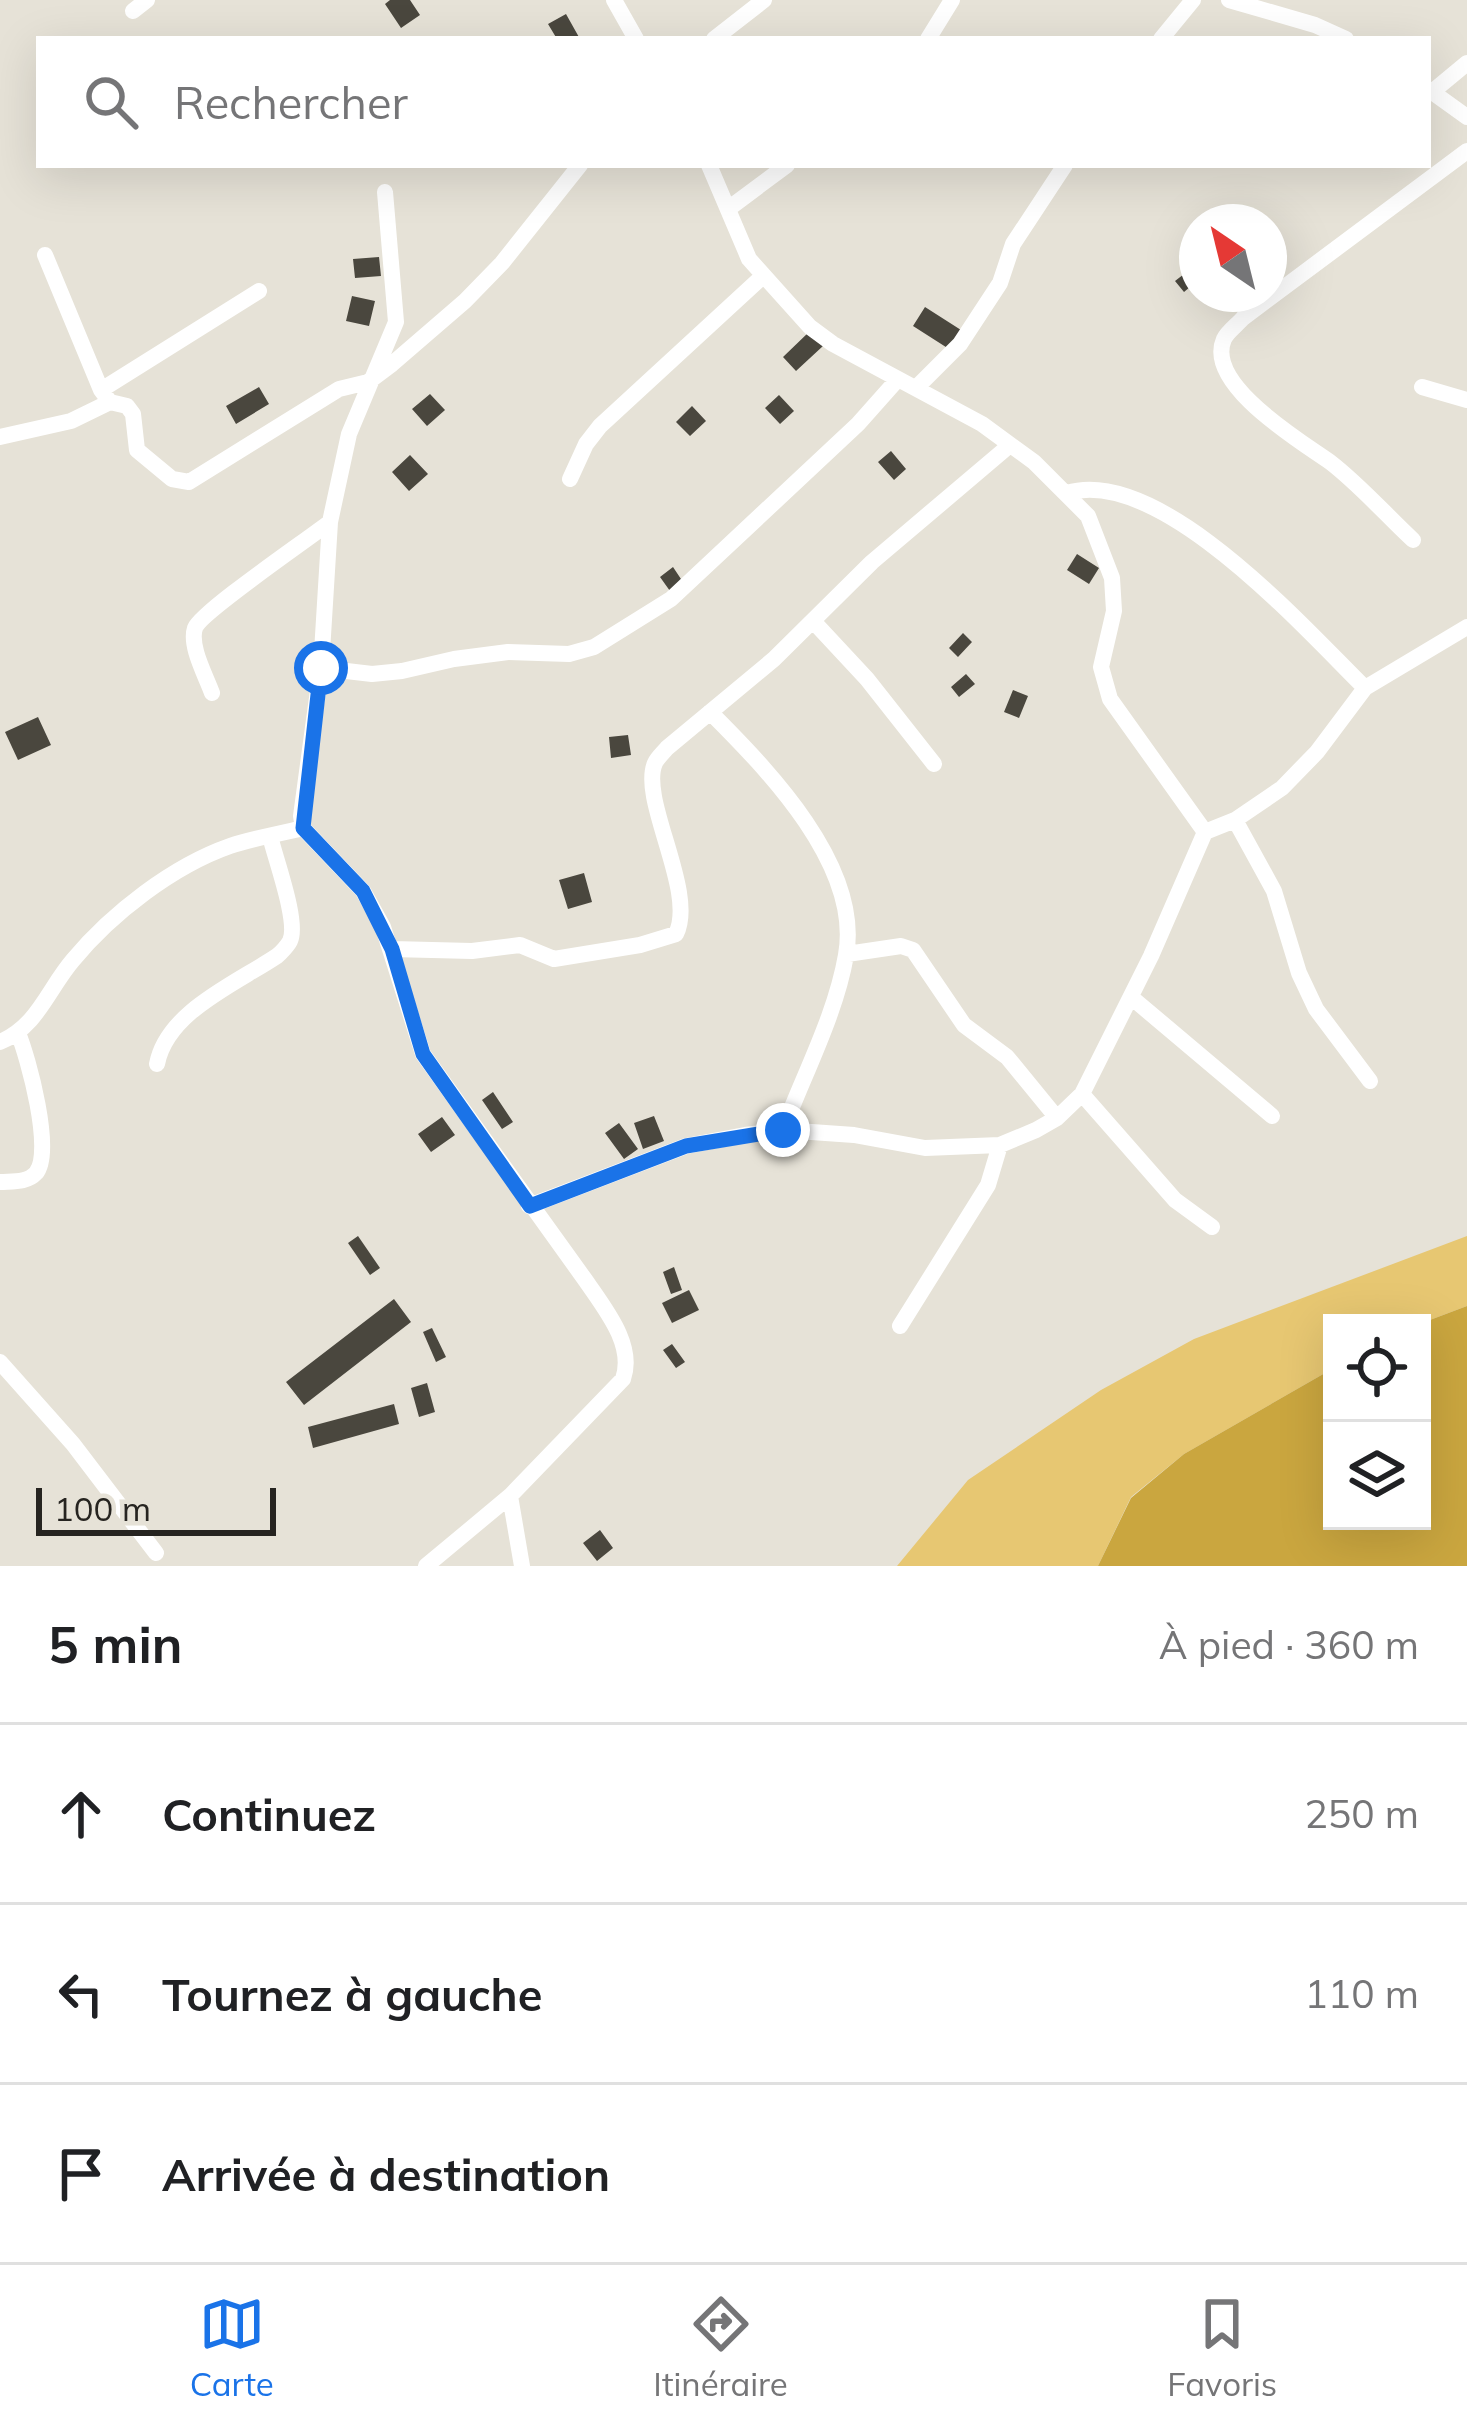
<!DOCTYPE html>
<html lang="fr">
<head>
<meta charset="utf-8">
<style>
	:root { --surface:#fff; --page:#f2f2f2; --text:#202124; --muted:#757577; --line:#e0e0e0; --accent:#1a73e8 }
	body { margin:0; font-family:Mulish,sans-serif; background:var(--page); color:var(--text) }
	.controls { position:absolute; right:36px; bottom:36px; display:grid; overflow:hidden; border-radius:0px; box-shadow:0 12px 48px #0002 }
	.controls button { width:108px; height:108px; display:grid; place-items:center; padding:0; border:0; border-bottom:3px solid var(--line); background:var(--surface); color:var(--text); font:60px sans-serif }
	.compass { position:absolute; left:1179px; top:204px; width:108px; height:108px; border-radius:50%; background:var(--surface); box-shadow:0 12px 48px #0002; rotate:325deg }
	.scale { position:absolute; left:36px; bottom:30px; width:240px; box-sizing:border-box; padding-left:12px; border:6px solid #262420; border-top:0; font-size:33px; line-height:42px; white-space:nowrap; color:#262420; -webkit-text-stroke:9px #e6e2d7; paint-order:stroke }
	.stop { position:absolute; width:36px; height:36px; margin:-27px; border:9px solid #1a73e8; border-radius:50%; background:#fff }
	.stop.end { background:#1a73e8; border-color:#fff; box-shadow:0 3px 12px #0008 }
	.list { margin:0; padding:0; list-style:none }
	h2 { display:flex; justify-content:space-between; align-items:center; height:156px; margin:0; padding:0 48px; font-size:51px }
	h2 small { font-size:39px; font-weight:400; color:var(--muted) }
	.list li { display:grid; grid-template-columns:78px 1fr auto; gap:36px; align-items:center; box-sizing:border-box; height:180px; padding:0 48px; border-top:3px solid var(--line) }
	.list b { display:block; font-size:45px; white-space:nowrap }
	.list em { font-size:39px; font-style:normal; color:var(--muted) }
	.icon { flex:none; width:66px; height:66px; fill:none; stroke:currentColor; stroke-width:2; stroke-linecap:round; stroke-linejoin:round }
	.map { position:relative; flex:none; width:1467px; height:1566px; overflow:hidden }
	.search { position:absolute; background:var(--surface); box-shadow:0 12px 48px #0002; left:36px; right:36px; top:36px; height:132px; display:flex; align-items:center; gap:30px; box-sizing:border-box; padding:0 42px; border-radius:0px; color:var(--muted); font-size:45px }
	.sheet { height:696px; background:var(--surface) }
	nav { display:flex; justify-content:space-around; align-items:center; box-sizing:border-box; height:168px; border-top:3px solid var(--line); background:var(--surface); font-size:33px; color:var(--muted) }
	nav a { display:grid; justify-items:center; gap:6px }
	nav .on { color:var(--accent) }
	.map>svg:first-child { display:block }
	.green { fill:#e7c772 }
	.water { fill:#caa63f }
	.building { fill:#4a473e }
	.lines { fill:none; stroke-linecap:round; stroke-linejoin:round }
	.minor { stroke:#fff; stroke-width:16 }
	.route { stroke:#1a73e8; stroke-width:15 }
</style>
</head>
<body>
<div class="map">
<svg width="1467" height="1566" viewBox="0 0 1467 1566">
	<rect width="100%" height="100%" fill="#e6e2d7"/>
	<!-- green -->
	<path class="green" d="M 1467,1236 L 1467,1306 L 1422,1323 L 1332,1323 L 1332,1369 L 1184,1454 L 1131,1497 L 1098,1566 L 897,1566 L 968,1480 L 1101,1390 L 1194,1339 Z"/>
	<!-- water -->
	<path class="water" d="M 1467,1306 L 1467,1566 L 1098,1566 L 1131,1498 L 1184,1454 L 1332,1369 L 1332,1521 L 1422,1521 L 1422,1323 Z"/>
	<!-- building -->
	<path class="building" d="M 390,0 L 410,0 L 420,15 L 401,28 L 385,4 Z
		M 566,14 L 580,39 L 557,39 L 548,24 Z
		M 379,257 L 381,276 L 355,278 L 353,259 Z
		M 1197,264 L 1197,281 L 1184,292 L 1175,281 Z
		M 352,296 L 375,301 L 369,326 L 346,321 Z
		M 925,307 L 961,330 L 949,349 L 913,326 Z
		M 810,331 L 823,346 L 796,371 L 783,357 Z
		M 259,387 L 269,404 L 236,424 L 226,406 Z
		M 430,394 L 445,410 L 427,426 L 412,409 Z
		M 779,395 L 794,411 L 780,424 L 765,408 Z
		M 692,406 L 706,421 L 690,436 L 676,422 Z
		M 891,451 L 906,469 L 894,480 L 878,462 Z
		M 410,455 L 428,474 L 409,491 L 392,472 Z
		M 1077,554 L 1099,568 L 1089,584 L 1067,570 Z
		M 673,567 L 683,582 L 670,591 L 660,577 Z
		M 963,633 L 972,642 L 958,657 L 949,648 Z
		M 966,674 L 975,684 L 959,697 L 951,687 Z
		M 1013,690 L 1028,696 L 1019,718 L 1004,712 Z
		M 38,717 L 51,745 L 18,760 L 5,732 Z
		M 628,735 L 631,755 L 611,758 L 609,737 Z
		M 584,873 L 592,902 L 568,909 L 559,880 Z
		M 493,1092 L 513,1122 L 502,1129 L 482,1100 Z
		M 654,1116 L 664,1141 L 643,1149 L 634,1123 Z
		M 442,1117 L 455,1135 L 431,1152 L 418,1134 Z
		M 619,1123 L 638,1149 L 624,1159 L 605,1133 Z
		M 358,1236 L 380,1268 L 370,1275 L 348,1243 Z
		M 674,1267 L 682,1290 L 671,1294 L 663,1272 Z
		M 689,1290 L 699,1310 L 672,1323 L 662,1303 Z
		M 394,1299 L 411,1322 L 304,1405 L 286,1382 Z
		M 432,1328 L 446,1357 L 436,1362 L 423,1332 Z
		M 672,1344 L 685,1362 L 676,1368 L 663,1350 Z
		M 427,1383 L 435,1412 L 419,1417 L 411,1388 Z
		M 394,1404 L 399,1424 L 313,1448 L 308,1427 Z
		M 600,1530 L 613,1548 L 597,1561 L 583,1543 Z"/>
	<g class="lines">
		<!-- minor -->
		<path class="minor" d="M 614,0 L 636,39
			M 1229,0 L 1315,25 L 1346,39
			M 133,11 L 147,0
			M 714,39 L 764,0
			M 928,39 L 952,0
			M 1161,39 L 1193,0
			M 1428,89 L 1467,117
			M 1432,92 L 1467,63
			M 709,165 L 749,259 L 810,327 L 833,344 L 982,424 L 1034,462 L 1088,516 L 1112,578 L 1114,611 L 1101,667 L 1110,699 L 1205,832
			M 385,192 L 396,322 L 349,434 L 330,522 L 321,668 L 301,816 L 303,828 L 363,891 L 383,927 L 423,1054 L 586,1281 C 605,1309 635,1345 623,1379 L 510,1496 L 426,1566
			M 728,209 L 787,165
			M 45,255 L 101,390 L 110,402 L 127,406 L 133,414 L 137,450 L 172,479 L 189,482 L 339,389 L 368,382 L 392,364 L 465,301 L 502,263 L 580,165
			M 1422,387 L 1467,400
			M 916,388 L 960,344 L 1000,283 L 1013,244 L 1065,165
			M 101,390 L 259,291
			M 0,437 L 71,421 L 110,402
			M 570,479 L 586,444 L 600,426 L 763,276
			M 1067,493 C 1160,465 1304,628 1365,688
			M 1413,540 C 1386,515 1360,485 1330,462 C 1302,442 1204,384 1224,339 C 1227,332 1238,324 1243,318 L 1467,151
			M 813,621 L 867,679 L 934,764
			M 321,668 L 372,674 L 402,671 L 454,659 L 508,652 L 569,654 L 594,647 L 671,599 L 858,424 L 898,379
			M 212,693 C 206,676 189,646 195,628 C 201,612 307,540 330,522
			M 710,712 C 768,770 862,866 846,955 C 836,1014 804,1074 783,1130
			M 1235,820 L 1274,891 L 1299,973 L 1316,1009 L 1370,1081
			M 392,949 L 472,951 L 520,945 L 554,959 L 640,945 L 676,934 C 697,892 639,799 655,763 C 658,757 663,753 667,748 L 774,659 L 872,562 L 1010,445
			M 847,954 L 901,946 L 913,950 L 964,1025 L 1007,1057 L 1057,1118
			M 1131,997 L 1272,1116
			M 0,1042 C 38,1026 48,989 73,960 C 112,913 173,866 230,846 C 254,838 279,834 303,828
			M 157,1064 C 167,1012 235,984 277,956 C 281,953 288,945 290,941 C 299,922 275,858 270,836
			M 1082,1094 L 1175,1200 L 1212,1227
			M 0,1182 C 12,1181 27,1183 36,1173 C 54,1152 28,1057 18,1033
			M 529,1206 L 686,1146 L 745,1135 L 783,1130 L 854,1135 L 925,1148 L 1000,1145 L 1036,1130 L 1057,1118 L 1082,1094 L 1151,956 L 1205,832 L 1235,820 L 1282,788 L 1317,752 L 1365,688 L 1467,627
			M 900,1326 L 988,1185 L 1000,1145
			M 0,1362 L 73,1444 L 156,1553
			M 510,1496 L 522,1566"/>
	</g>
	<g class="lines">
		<!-- route -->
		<path class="route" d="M 321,668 L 303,828 L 363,891 L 392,949 L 423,1054 L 530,1206 L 686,1146 L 783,1130"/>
	</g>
</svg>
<div class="controls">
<button><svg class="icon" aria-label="locate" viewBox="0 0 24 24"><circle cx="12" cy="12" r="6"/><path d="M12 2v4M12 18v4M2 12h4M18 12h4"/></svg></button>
<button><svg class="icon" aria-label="layers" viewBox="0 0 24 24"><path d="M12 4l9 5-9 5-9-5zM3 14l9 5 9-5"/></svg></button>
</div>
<svg class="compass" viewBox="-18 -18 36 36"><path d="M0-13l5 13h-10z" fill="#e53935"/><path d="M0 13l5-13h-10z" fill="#757577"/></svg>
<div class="scale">100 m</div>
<div class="stop" style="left:321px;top:668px"></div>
<div class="stop end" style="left:783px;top:1130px"></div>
<div class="search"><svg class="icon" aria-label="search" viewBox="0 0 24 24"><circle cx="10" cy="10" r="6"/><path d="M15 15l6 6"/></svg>Rechercher</div>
</div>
<section class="sheet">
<h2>5 min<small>À pied · 360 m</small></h2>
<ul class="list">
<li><svg class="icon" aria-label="ahead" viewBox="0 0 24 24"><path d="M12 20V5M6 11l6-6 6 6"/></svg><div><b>Continuez</b></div><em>250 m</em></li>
<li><svg class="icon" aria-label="left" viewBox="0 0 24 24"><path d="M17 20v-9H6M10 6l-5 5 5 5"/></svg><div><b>Tournez à gauche</b></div><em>110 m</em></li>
<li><svg class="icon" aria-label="arrive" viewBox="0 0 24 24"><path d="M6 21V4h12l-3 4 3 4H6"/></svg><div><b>Arrivée à destination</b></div></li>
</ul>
</section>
<nav>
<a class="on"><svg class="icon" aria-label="map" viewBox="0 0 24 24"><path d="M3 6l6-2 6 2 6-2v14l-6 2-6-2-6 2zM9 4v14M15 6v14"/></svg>Carte</a>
<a><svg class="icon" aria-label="directions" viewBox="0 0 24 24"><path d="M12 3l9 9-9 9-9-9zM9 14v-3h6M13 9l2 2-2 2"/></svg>Itinéraire</a>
<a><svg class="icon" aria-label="saved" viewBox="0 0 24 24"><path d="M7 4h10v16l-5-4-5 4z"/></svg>Favoris</a>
</nav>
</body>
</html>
